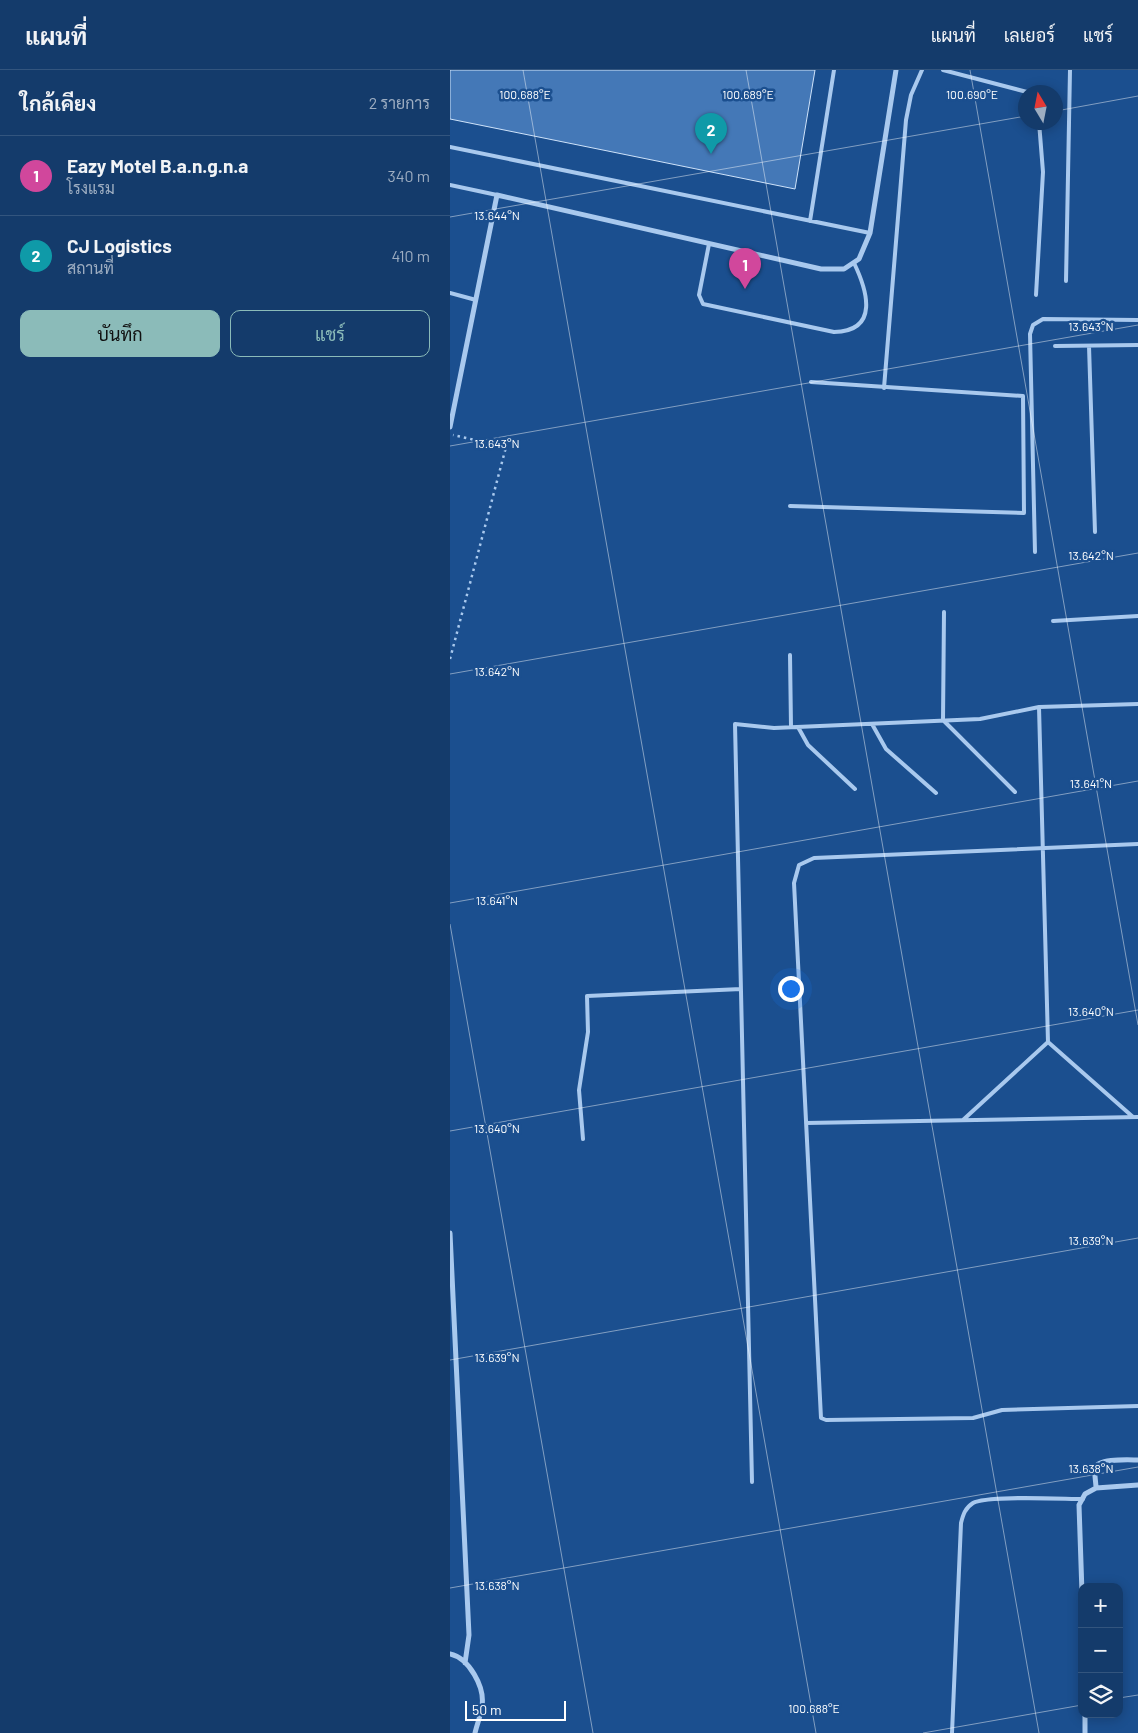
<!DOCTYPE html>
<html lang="th">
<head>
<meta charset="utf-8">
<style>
	:root { --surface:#143b6b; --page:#214673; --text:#f1f3f6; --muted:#9dadc1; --line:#33557e; --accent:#8bbbb9 }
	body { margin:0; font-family:Barlow,Sarabun,sans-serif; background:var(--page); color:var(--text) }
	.controls { position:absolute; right:15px; bottom:15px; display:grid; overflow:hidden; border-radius:10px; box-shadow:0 2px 12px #0003 }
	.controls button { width:45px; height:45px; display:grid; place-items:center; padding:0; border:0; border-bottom:1px solid var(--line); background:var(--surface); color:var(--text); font:25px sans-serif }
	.compass { position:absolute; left:568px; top:15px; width:45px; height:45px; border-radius:50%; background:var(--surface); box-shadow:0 2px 12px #0003; rotate:350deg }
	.scale { position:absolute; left:15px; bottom:12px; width:101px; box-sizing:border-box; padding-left:5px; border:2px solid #fff; border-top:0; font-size:14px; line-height:18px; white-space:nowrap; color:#fff; -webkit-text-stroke:4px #1b4f8f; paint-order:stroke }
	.you { position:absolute; left:340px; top:918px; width:18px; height:18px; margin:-12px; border:4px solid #fff; border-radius:50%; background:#1a73e8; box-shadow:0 0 0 8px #1a73e833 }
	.badge { display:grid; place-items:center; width:32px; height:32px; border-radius:50%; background:var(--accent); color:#fff; font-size:16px; font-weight:700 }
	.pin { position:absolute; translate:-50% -41px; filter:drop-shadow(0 1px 2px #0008) }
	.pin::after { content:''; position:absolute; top:26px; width:18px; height:15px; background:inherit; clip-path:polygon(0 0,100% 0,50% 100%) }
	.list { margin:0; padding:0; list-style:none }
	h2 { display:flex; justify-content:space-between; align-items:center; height:65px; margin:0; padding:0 20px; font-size:21px }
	h2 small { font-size:16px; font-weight:400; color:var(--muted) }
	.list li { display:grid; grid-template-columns:32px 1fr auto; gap:15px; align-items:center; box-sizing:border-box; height:80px; padding:0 20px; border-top:1px solid var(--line) }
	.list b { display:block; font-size:19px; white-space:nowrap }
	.list p { margin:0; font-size:16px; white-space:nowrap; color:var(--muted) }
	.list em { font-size:16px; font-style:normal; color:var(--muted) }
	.actions { display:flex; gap:10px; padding:15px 20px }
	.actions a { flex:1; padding:11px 0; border:1px solid var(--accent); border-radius:10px; text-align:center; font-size:18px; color:var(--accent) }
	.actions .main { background:var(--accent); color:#111 }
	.icon { flex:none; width:28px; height:28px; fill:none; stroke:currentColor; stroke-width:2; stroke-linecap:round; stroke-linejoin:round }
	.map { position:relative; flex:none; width:688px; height:1663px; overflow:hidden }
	header { display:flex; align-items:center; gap:30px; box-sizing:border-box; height:70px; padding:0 25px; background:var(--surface); border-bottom:1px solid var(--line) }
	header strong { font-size:24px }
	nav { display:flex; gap:28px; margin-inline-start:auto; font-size:18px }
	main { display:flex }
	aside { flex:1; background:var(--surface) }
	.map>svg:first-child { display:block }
	.building { fill:#4478b7; stroke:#cfe3fa }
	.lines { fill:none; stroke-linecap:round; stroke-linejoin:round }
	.path { stroke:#a9c9ee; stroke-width:2.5; stroke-dasharray:2.5 4; stroke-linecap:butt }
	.lane { stroke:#a9c9ee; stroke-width:4 }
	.street { stroke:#a9c9ee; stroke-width:5 }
	.ticks { fill:none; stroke:#fff; stroke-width:1; stroke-opacity:0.45 }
	.ticks-label { font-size:12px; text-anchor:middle; fill:#fff; stroke:#1b4f8f; stroke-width:5; stroke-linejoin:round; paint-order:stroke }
</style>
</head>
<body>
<header>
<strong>แผนที่</strong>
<nav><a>แผนที่</a><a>เลเยอร์</a><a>แชร์</a></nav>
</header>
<main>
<aside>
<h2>ใกล้เคียง<small>2 รายการ</small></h2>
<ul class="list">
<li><span class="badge" style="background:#d1479c">1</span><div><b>Eazy Motel B.a.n.g.n.a</b><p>โรงแรม</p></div><em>340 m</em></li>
<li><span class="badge" style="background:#0f9aa8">2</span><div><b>CJ Logistics</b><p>สถานที่</p></div><em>410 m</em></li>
</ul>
<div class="actions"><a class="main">บันทึก</a><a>แชร์</a></div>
</aside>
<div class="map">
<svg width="688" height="1663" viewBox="0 0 688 1663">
	<rect width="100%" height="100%" fill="#1b4f8f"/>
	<!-- building -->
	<path class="building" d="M 0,0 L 365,0 L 345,119 L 0,49 Z"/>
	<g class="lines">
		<!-- path -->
		<path class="path" d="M 0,589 L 56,377 L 3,365"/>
		<!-- lane -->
		<path class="lane" d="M 493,0 L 577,22
			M 0,77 L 420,163
			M 0,115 L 47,125
			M 360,151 L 384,0
			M 259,174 L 249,225 L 253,234 L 384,262 C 430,261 417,220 404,193
			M 616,211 L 620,0
			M 0,223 L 26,230
			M 586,225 L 593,102 L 589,52
			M 605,276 L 688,275
			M 639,276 L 645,462
			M 434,318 L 456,50 L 461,25 L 472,0
			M 340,436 L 574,443 L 573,326 L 361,312
			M 585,482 L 580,264 L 583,255 L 593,249 L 688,250
			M 494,542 L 493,650 L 565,722
			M 603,551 L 688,546
			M 340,585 L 341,657
			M 589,637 L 598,972 L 683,1047
			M 422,654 L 436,679 L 486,723
			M 348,657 L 358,675 L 405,719
			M 688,774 L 364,788 L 349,795 L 344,813 L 371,1348 L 376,1350 L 523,1348 L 552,1340 L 688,1336
			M 513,1050 L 598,972
			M 356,1053 L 688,1047
			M 133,1069 L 129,1020 L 138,962 L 137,926 L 291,919
			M 302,1412 L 285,654 L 324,658 L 530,649 L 589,637 L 688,634
			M 502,1663 L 511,1453 C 513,1445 515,1438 523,1433 C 536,1425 613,1429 633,1429"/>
		<!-- street -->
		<path class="street" d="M 0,357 L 47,125 L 371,199 L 394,199 L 409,189 L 420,163 L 446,0
			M 0,1163 L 19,1565 L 15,1593
			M 646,1418 C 646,1412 644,1403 645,1398 C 648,1388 679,1390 688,1390
			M 632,1523 L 629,1435 L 635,1424 L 646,1418 L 688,1415
			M 0,1584 C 19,1588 35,1617 32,1636 C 31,1645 27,1654 25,1663
			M 635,1644 L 635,1663"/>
	</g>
	<!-- ticks -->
	<path class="ticks" d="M 73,0 L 366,1663M 296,0 L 589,1663M 520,0 L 688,955M 606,41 L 688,26M 0,147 L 576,46M 0,376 L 688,255M 0,604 L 688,483M 0,833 L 688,711M 0,854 L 143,1663M 0,1061 L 688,940M 0,1290 L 688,1168M 0,1518 L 688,1397M 669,1628 L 688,1625M 473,1663 L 632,1635"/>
	<g class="ticks-label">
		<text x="75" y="29">100.688°E</text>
		<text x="298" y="29">100.689°E</text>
		<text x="522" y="29">100.690°E</text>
		<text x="47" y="150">13.644°N</text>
		<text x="641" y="261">13.643°N</text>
		<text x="47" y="378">13.643°N</text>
		<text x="641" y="490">13.642°N</text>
		<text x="47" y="606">13.642°N</text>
		<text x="641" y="718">13.641°N</text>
		<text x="47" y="835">13.641°N</text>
		<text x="641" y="946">13.640°N</text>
		<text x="47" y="1063">13.640°N</text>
		<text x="641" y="1175">13.639°N</text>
		<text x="47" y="1292">13.639°N</text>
		<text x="641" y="1403">13.638°N</text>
		<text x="47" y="1520">13.638°N</text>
		<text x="364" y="1643">100.688°E</text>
	</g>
</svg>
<div class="controls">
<button>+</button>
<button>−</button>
<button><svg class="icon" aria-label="layers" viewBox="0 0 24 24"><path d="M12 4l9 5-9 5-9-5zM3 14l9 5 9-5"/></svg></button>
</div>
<svg class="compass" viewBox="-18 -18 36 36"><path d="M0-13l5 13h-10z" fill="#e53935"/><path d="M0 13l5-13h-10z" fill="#9dadc1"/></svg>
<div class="scale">50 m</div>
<div class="you"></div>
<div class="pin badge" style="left:295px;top:219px;background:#d1479c">1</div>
<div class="pin badge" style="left:261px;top:84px;background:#0f9aa8">2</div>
</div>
</main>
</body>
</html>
